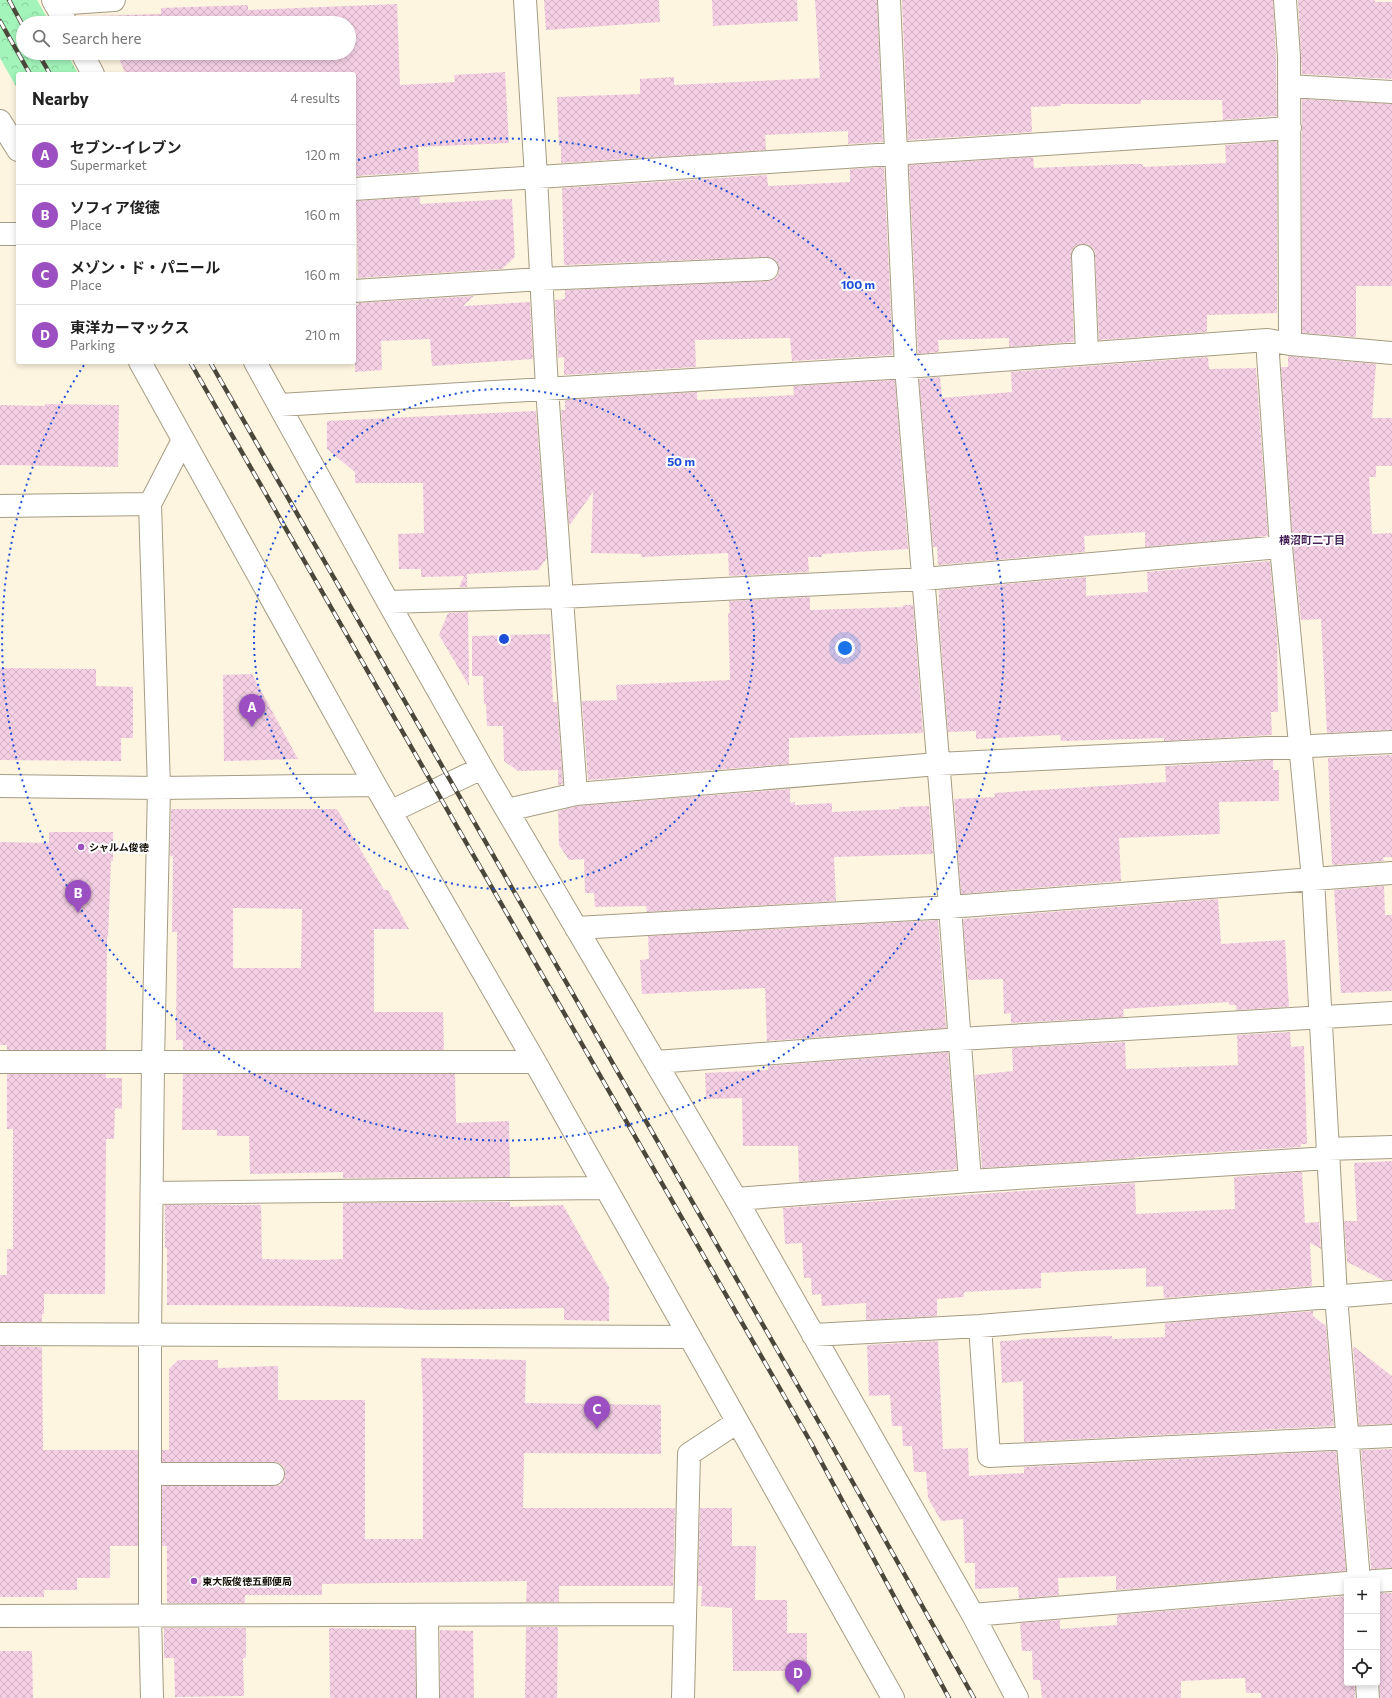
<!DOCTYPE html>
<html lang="en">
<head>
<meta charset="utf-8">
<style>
	:root { --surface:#fff; --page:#f6f6f6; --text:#222; --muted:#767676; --line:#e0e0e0; --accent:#9c4fc1 }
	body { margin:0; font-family:Commissioner,"Noto Sans JP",sans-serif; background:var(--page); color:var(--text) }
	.controls { position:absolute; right:12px; bottom:12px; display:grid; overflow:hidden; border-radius:4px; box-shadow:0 2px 6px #0003 }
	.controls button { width:36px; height:36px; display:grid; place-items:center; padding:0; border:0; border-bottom:1px solid var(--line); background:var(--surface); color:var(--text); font:20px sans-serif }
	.you { position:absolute; left:845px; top:648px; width:14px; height:14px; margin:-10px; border:3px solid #fff; border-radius:50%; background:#1a73e8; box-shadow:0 0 0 6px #1a73e833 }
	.badge { display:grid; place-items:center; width:26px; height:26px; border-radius:50%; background:var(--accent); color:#fff; font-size:13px; font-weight:700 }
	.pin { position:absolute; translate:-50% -33px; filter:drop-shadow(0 1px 2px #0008) }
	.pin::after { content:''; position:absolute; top:21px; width:14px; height:12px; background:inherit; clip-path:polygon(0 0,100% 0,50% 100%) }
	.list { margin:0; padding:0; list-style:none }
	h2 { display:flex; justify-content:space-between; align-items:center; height:52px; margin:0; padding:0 16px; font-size:17px }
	h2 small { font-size:13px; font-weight:400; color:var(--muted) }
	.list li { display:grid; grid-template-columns:26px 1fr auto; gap:12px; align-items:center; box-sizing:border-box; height:60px; padding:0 16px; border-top:1px solid var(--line) }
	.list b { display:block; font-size:15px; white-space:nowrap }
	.list p { margin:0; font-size:13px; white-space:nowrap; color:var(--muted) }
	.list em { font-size:13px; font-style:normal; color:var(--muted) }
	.icon { flex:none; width:22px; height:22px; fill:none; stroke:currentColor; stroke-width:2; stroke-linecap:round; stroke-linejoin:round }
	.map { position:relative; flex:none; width:1392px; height:1698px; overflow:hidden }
	.search { position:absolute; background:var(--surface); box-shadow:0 2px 6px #0003; left:16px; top:16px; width:340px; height:44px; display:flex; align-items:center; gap:10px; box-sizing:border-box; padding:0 14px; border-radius:22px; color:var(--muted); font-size:15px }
	.panel { position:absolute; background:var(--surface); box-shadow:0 2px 6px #0003; left:16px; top:72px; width:340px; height:292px; border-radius:4px }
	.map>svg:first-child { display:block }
	.park { fill:url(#park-crowns) }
	.building { fill:url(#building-cross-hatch); fill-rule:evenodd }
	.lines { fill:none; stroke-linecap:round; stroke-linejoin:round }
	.minor-casing { stroke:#a69c83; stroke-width:24 }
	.minor { stroke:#fff; stroke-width:22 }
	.rail-casing { stroke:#4c473b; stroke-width:4.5 }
	.rail { stroke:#fff; stroke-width:3; stroke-dasharray:9; stroke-linecap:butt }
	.ring { fill:none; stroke:#1d4ed8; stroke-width:2; stroke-dasharray:2 4 }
	.poi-dot { fill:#9c4fc1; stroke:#fff; stroke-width:1.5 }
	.labels { text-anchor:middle; stroke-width:4; stroke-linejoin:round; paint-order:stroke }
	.poi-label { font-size:10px; font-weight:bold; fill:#141007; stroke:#fff; text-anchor:start }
	.neighbourhood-label { font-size:11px; font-weight:bold; fill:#431f55; stroke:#fff }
	.centre { fill:#1d4ed8; stroke:#fff; stroke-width:2 }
	.ring-label { font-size:12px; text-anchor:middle; font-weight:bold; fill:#1d4ed8; stroke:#fff; stroke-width:4; stroke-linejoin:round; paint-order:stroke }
</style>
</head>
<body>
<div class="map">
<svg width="1392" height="1698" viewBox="0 0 1392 1698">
	<defs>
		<pattern id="park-crowns" width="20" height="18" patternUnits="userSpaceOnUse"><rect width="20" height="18" fill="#a2f4ba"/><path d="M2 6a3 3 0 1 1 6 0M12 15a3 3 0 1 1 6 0" fill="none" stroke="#8bd09e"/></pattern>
		<pattern id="building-cross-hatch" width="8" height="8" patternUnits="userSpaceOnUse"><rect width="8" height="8" fill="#f5d0e5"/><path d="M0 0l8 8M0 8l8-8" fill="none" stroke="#d1b2c3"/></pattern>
	</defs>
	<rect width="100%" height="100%" fill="#fdf5e0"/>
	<!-- park -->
	<path class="park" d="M 0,0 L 37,0 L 50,23 L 23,23 L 23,53 L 67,53 L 78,74 L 18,74 L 18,90 L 0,58 Z"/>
	<!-- building -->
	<path class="building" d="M 544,0 L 659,0 L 660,22 L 546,30 Z
		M 712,0 L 797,0 L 798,21 L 713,26 Z
		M 815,0 L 877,0 L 883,142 L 848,144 L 848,131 L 765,135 L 766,150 L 561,163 L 561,146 L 559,146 L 557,97 L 640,94 L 640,79 L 674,77 L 674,85 L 820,78 Z
		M 902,0 L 1273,0 L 1276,57 L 1277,116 L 1223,120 L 1222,100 L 1141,100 L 1141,104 L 1061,104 L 1061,106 L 1031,107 L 1032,132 L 908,140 Z
		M 1298,0 L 1375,0 L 1375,2 L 1392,2 L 1392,79 L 1302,74 Z
		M 397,4 L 400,85 L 455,82 L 454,75 L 505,72 L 509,143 L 418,147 L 419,172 L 355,176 L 354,74 L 126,74 L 116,53 L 349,53 L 349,23 L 101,23 L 98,16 L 161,14 L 161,8 L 248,5 L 248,10 Z
		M 1302,99 L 1392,104 L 1392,286 L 1356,286 L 1356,337 L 1302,333 Z
		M 1277,141 L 1277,313 L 1207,315 L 1207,332 L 1099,340 L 1095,255 L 1094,250 L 1089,245 L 1082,244 L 1076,246 L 1072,250 L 1071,257 L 1074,342 L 1009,347 L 1009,338 L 938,340 L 939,352 L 918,354 L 909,165 L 1033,157 L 1034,168 L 1130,164 L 1143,164 L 1143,167 L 1226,163 L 1225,145 Z
		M 884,167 L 893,355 L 792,361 L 790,338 L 695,340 L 696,367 L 564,375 L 564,357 L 558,358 L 555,300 L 565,299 L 565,290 L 768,281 L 774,279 L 778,275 L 779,269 L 777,262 L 772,258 L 766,257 L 564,265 L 562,188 L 767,175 L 768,186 L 850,182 L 850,169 Z
		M 420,197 L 420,204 L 512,199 L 515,257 L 502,269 L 358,278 L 356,201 Z
		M 474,296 L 463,306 L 530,302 L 533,359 L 432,366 L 430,339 L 381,341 L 382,370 L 355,372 L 354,305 L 358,305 L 358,303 Z
		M 1288,356 L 1376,364 L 1372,418 L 1392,418 L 1392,466 L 1376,466 L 1376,477 L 1369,477 L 1372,534 L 1392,533 L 1392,730 L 1327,733 L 1321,619 L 1301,620 L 1293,546 L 1281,367 L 1288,367 Z
		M 1208,357 L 1209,369 L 1256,368 L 1268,536 L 1145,547 L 1145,532 L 1084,536 L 1085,552 L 938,565 L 937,547 L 933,547 L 919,379 L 940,377 L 942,398 L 1012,392 L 1011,372 Z
		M 895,380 L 908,549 L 822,554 L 822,557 L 808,557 L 809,572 L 729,576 L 728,553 L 641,557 L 641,554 L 591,553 L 593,492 L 569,526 L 561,410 L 565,410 L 565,400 L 697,392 L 697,400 L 794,395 L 793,386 Z
		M 45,404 L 119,405 L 118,467 L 0,465 L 0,405 L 45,406 Z
		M 536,411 L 547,558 L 538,570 L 467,574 L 467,587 L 459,587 L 464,576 L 421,577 L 421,569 L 399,569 L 398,534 L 424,533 L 423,483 L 355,483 L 355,472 L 327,449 L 327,421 Z
		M 1270,561 L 1277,636 L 1278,712 L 1271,712 L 1272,735 L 1164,741 L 1164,738 L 1061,741 L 1060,735 L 976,739 L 976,731 L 948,732 L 938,605 L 939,605 L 939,590 L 1086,577 L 1086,596 L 1148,592 L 1147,572 Z
		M 810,597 L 810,610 L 903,607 L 903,605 L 913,605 L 923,733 L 789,738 L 789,764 L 588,780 L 582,701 L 617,700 L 616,685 L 730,680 L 728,613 L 730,613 L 729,601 Z
		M 468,612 L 469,686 L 439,635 L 448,613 Z
		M 550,634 L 553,702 L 557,702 L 563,784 L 558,785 L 558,770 L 518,771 L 504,761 L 503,726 L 487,726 L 486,704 L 484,704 L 483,676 L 472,676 L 472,636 Z
		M 0,668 L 96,669 L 96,686 L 133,687 L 133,738 L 121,738 L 121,761 L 0,760 Z
		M 252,674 L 298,759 L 224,761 L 223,675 Z
		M 1392,755 L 1392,857 L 1383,857 L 1384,861 L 1334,865 L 1332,864 L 1328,758 Z
		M 1273,760 L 1273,770 L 1279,770 L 1279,801 L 1219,802 L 1220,834 L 1119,838 L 1121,881 L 961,894 L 954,799 L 995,797 L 994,793 L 1166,782 L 1165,766 Z
		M 790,789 L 790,803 L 795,802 L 795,805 L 832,803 L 832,812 L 899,809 L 899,807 L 929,806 L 933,854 L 834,857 L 836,901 L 647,912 L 646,906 L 595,907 L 594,893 L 585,893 L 584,859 L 569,860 L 559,845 L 558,811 L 578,806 Z
		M 171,809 L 337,809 L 384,890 L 388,890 L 409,929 L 374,929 L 374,1012 L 443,1012 L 444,1050 L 183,1050 L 183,1040 L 176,1040 L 177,932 L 172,932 L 173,856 L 170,856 ZM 233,908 L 302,909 L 301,968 L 233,968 Z
		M 49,832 L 113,832 L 113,861 L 111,861 L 108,937 L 107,937 L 106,1050 L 7,1050 L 7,1045 L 0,1045 L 0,842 L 49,843 Z
		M 1384,886 L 1385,915 L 1392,915 L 1392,991 L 1341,993 L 1334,890 Z
		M 1218,899 L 1221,944 L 1285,940 L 1289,1007 L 1236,1010 L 1236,1005 L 1229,1005 L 1229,1002 L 1123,1009 L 1124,1017 L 1011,1023 L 1011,1013 L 1004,1014 L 1003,979 L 968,980 L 963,919 Z
		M 938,920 L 946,1028 L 767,1041 L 765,988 L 642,994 L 640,960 L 649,959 L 648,936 Z
		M 1290,1032 L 1291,1047 L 1304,1046 L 1307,1144 L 1301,1144 L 1301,1147 L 1135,1157 L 1135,1158 L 982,1168 L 975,1075 L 1013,1071 L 1012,1048 L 1125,1042 L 1126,1069 L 1238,1065 L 1237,1035 Z
		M 948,1052 L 957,1169 L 799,1182 L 798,1146 L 743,1146 L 742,1098 L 706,1099 L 705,1073 L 768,1070 L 768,1066 Z
		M 7,1074 L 106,1074 L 106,1078 L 122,1078 L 122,1109 L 115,1108 L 114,1139 L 106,1139 L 105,1294 L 44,1294 L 44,1314 L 42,1314 L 42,1322 L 0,1322 L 0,1275 L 7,1275 L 7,1249 L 13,1249 L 13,1129 L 7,1129 Z
		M 183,1074 L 455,1074 L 456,1123 L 509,1121 L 510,1177 L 343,1178 L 343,1172 L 250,1174 L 249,1136 L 217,1136 L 217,1130 L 182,1130 Z
		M 1392,1161 L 1392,1280 L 1383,1280 L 1347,1262 L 1344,1221 L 1357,1221 L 1354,1163 Z
		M 1302,1172 L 1305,1223 L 1319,1222 L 1321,1249 L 1310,1243 L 1312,1286 L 1164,1298 L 1163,1286 L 1146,1287 L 1146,1268 L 1041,1273 L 1041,1288 L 964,1292 L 964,1297 L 937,1299 L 937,1316 L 866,1320 L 866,1303 L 822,1306 L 821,1294 L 812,1295 L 811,1278 L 804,1278 L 802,1243 L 785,1244 L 783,1208 L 1135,1183 L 1136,1214 L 1235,1209 L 1234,1177 Z
		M 510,1202 L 510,1207 L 563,1205 L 609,1287 L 609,1321 L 564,1320 L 564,1308 L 421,1310 L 404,1309 L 404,1308 L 319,1306 L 167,1305 L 167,1248 L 165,1248 L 165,1205 L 261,1205 L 262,1259 L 320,1260 L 343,1259 L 343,1203 Z
		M 1313,1311 L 1313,1316 L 1326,1326 L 1334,1426 L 1024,1442 L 1023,1381 L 1002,1383 L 1000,1341 L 1021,1340 L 1021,1339 L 1112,1336 L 1112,1339 L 1165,1337 L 1165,1323 Z
		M 938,1341 L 943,1449 L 968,1448 L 969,1476 L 1024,1473 L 1024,1467 L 1336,1451 L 1346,1571 L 1116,1590 L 1116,1576 L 1058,1578 L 1059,1595 L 1019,1599 L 1018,1587 L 975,1589 L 975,1563 L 965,1563 L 963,1519 L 941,1521 L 928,1498 L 926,1472 L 914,1472 L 912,1446 L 903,1446 L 902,1426 L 892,1426 L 890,1395 L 869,1396 L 867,1345 Z
		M 0,1346 L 42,1347 L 43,1450 L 138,1450 L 138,1546 L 110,1546 L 110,1578 L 77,1578 L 77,1590 L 44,1590 L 44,1597 L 0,1597 Z
		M 1353,1346 L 1392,1376 L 1392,1424 L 1359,1425 Z
		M 421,1358 L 526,1360 L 525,1403 L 661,1405 L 661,1454 L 524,1453 L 523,1508 L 675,1508 L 673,1586 L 559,1586 L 559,1602 L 526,1602 L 527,1581 L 322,1584 L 322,1595 L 245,1595 L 245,1603 L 167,1603 L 167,1546 L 162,1546 L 162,1486 L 273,1486 L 280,1485 L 284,1480 L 285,1474 L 284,1467 L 279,1463 L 273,1462 L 162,1462 L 162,1450 L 169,1450 L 169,1369 L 178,1360 L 218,1360 L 218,1368 L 278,1366 L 278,1400 L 365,1400 L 365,1539 L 423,1539 L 423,1404 Z
		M 1392,1449 L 1392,1568 L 1371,1569 L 1361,1450 Z
		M 700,1508 L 732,1508 L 732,1546 L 756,1546 L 755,1600 L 787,1600 L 787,1633 L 807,1633 L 807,1671 L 733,1671 L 732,1608 L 701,1606 L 702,1586 L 698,1586 Z
		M 1377,1593 L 1392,1593 L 1392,1698 L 1380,1698 L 1379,1682 L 1377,1676 Z
		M 1347,1596 L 1347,1683 L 1355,1683 L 1355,1698 L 1261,1698 L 1261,1693 L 1246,1693 L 1245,1678 L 1181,1681 L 1181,1698 L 1042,1698 L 1040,1680 L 1033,1680 L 1032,1651 L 1022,1651 L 1020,1623 L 1060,1620 L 1060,1629 L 1117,1625 L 1117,1615 Z
		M 526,1627 L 558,1627 L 557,1698 L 525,1698 Z
		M 164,1628 L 246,1628 L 246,1658 L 243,1658 L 244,1696 L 175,1697 L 174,1658 L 164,1658 Z
		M 329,1628 L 415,1630 L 416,1698 L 330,1698 Z
		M 440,1630 L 473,1631 L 474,1698 L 440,1698 Z
		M 0,1651 L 32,1651 L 33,1698 L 0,1698 Z"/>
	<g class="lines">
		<!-- minor casing -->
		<g class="minor-casing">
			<path id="minor" d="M 53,0 L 66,23
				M 525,0 L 536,177 L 547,389 L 576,794
				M 889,0 L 906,367 L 950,907 L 970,1181
				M 1285,0 L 1289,57 L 1290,344
				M 55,4 L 114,0
				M 82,53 L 93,74
				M 1289,86 L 1392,92
				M 0,121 L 18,150
				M 354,189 L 1290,128
				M 0,234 L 18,234
				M 1083,256 L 1087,353
				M 354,291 L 541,279 L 767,269
				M 1267,340 L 1281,547 L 1313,879 L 1336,1296 L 1359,1581
				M 140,362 L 375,785 L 535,1062 L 893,1698
				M 255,362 L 388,602 L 482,768
				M 280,405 L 906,367 L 1267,340 L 1290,344 L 1392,353
				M 0,506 L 150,504
				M 388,602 L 561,597 L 924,579 L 1281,547
				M 0,786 L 159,788 L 375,785
				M 507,810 L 576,794 L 938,764 L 1392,742
				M 392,811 L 482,768 L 736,1199 L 973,1615 L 1017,1698
				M 576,928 L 950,907 L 1392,873
				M 0,1062 L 535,1062
				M 656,1062 L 960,1039 L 1392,1013
				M 1327,1149 L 1392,1147
				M 152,1193 L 605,1188
				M 736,1199 L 970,1181 L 1328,1158
				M 980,1326 L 989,1456 L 1392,1436
				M 0,1334 L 689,1337
				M 813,1335 L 980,1326 L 1392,1292
				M 150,1474 L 273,1474
				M 1374,1581 L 1392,1580
				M 427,1615 L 428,1698
				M 973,1615 L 1347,1583
				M 0,1616 L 685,1614
				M 1367,1683 L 1368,1698
				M 152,1698 L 150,1616 L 150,1336 L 153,1062 L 159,788 L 150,504 L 183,440
				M 683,1698 L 689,1454 L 736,1423"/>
		</g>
		<!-- minor -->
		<use href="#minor" class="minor"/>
		<!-- rail casing -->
		<g class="rail-casing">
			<path id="rail" d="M 9,0 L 23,26
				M 0,21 L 30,74
				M 38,53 L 50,74
				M 190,362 L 810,1441 L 949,1698
				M 210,362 L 825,1433 L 974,1698"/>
		</g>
		<!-- rail -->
		<use href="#rail" class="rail"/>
	</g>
	<!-- distance rings -->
	<g class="ring">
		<circle cx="504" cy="639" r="250"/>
		<path d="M358 160A501 501 0 1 1 86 362"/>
	</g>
	<!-- markers -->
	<g class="poi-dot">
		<circle cx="81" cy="847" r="4"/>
		<circle cx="194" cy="1581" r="4"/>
	</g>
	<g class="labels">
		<!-- poi labels -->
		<g class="poi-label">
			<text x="89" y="851">シャルム俊徳</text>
			<text x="202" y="1585">東大阪俊徳五郵便局</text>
		</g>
		<!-- neighbourhood labels -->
		<g class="neighbourhood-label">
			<text x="1312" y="544">横沼町二丁目</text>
		</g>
	</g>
	<circle cx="504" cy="639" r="6" class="centre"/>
	<g class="ring-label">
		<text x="858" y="289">100 m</text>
		<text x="681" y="466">50 m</text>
	</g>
</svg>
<div class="controls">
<button>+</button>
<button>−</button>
<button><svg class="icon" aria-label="locate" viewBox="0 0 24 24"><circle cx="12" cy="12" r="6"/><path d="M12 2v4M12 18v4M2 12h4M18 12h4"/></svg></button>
</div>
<div class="you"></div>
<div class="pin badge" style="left:252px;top:727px">A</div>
<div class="pin badge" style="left:78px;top:913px">B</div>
<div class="pin badge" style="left:597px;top:1429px">C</div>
<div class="pin badge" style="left:798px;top:1693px">D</div>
<div class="search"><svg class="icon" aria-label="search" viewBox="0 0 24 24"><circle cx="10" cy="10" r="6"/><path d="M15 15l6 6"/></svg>Search here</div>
<section class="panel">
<h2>Nearby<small>4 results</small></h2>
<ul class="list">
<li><span class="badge">A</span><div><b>セブン-イレブン</b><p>Supermarket</p></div><em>120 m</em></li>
<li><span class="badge">B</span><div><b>ソフィア俊徳</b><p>Place</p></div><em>160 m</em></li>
<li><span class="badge">C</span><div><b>メゾン・ド・パニール</b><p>Place</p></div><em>160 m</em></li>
<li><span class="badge">D</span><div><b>東洋カーマックス</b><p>Parking</p></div><em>210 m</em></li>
</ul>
</section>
</div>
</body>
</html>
